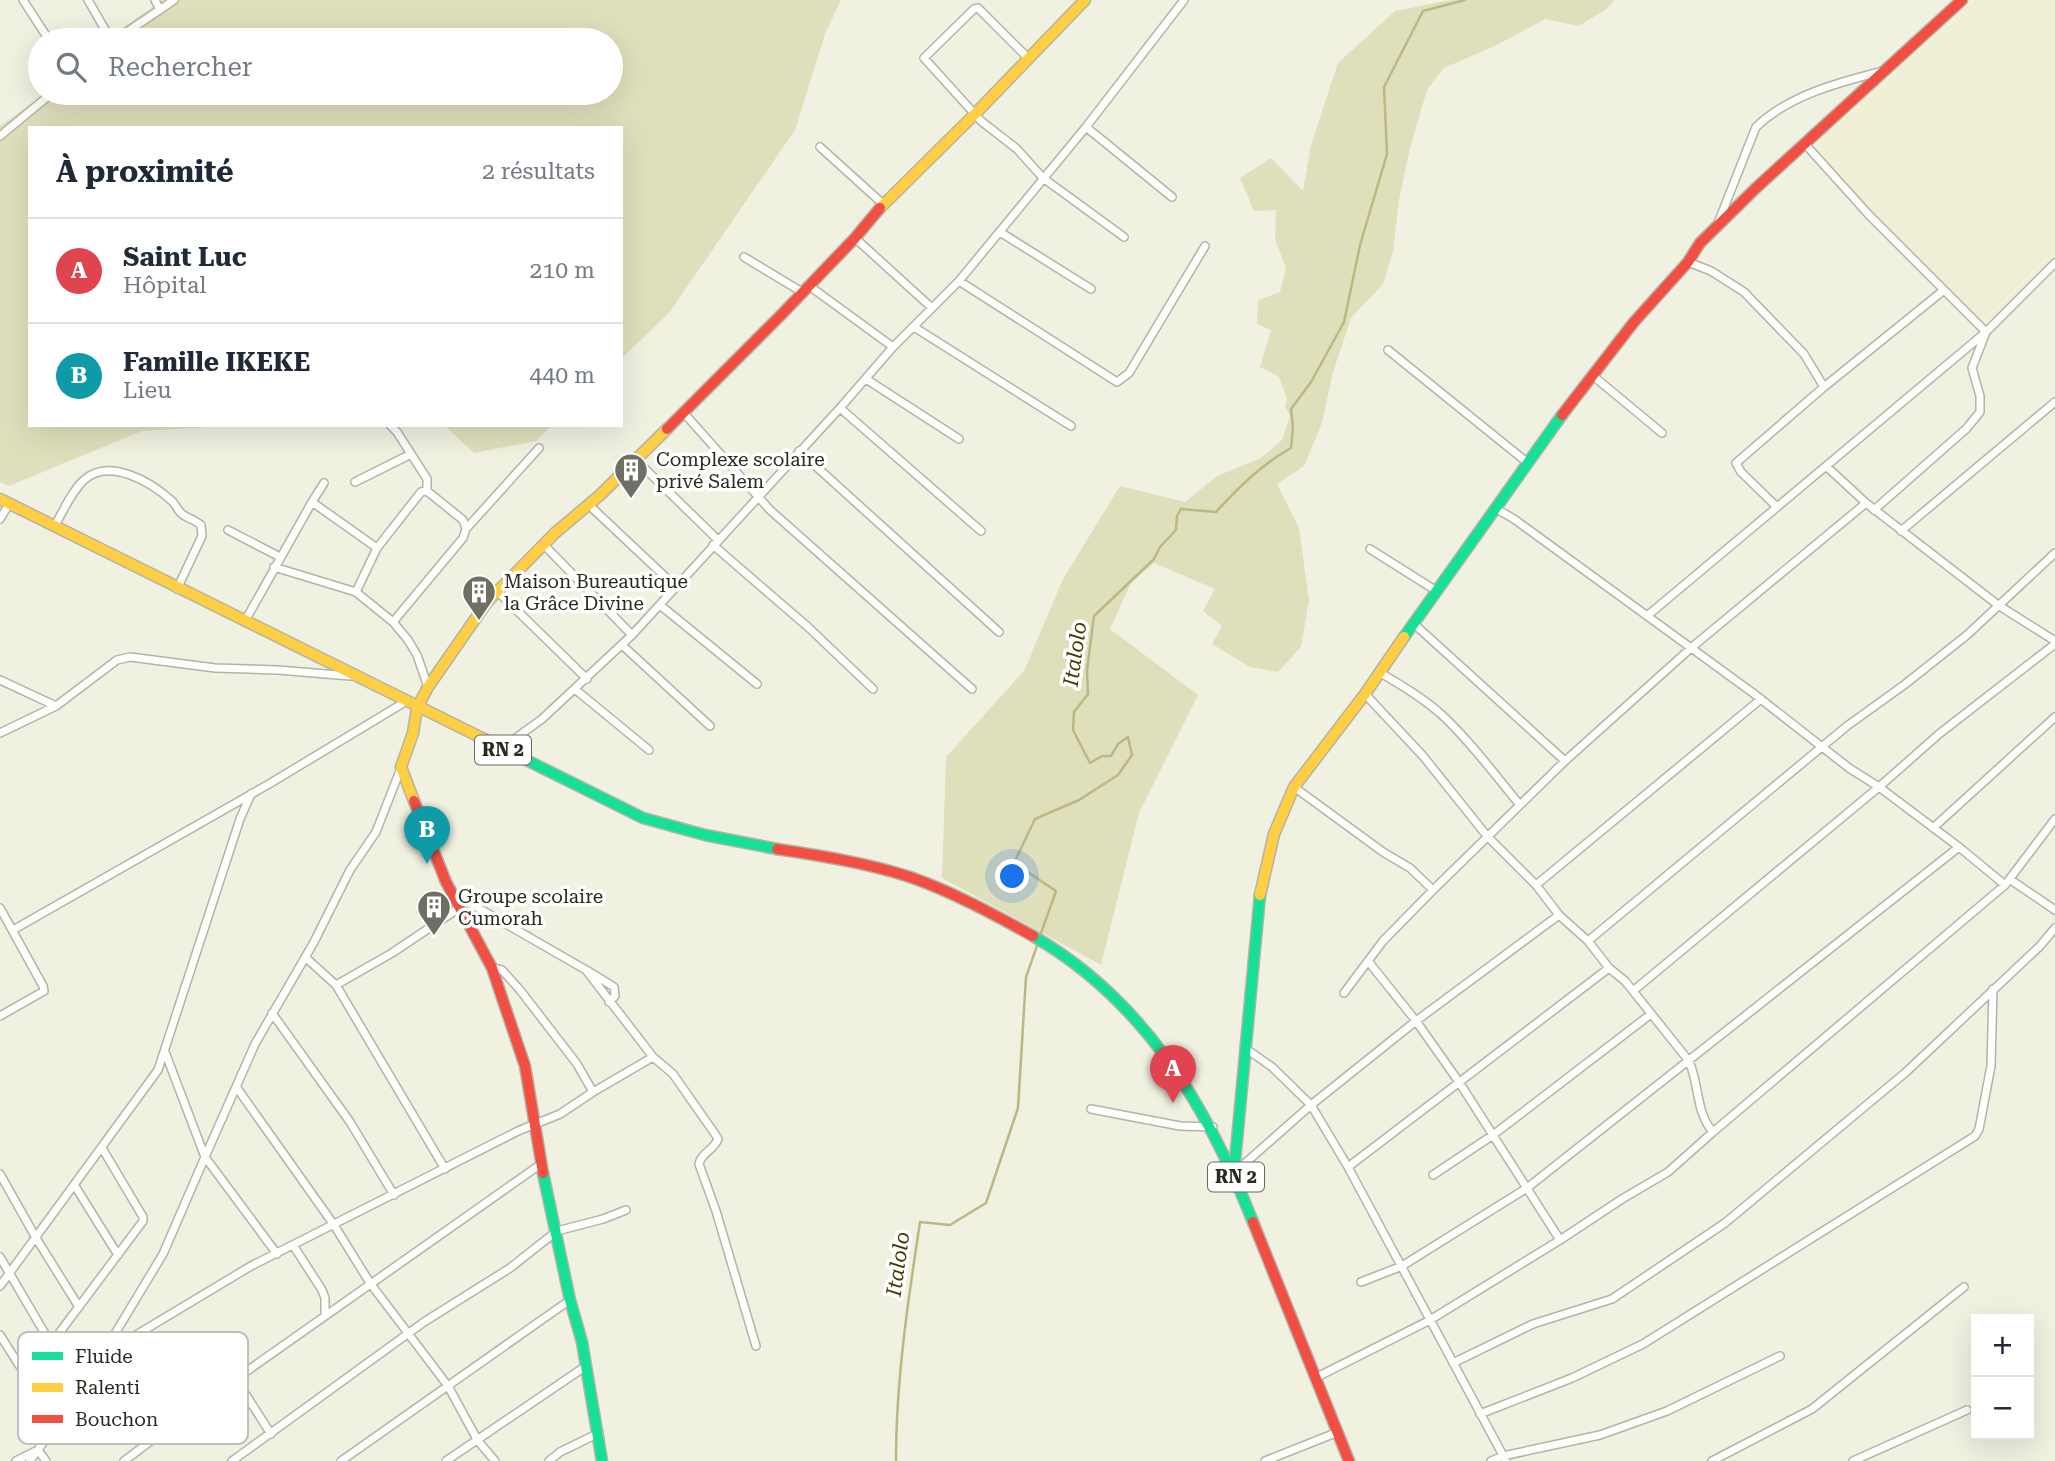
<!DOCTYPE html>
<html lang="fr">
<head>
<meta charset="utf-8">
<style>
	:root { --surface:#fff; --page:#f6f6f7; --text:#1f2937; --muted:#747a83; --line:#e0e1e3; --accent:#7c3aed }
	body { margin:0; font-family:"Roboto Serif",serif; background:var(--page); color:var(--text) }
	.controls { position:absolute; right:21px; bottom:21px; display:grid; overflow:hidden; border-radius:0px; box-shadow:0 7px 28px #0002 }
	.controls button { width:63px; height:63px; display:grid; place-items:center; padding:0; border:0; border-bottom:2px solid var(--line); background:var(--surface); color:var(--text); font:35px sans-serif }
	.you { position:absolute; left:1013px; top:877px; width:24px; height:24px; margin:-18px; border:5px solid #fff; border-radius:50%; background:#1a73e8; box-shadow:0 0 0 10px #1a73e833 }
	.badge { display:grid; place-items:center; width:46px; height:46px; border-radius:50%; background:var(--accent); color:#fff; font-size:23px; font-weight:700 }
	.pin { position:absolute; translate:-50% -58px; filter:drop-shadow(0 2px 4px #0008) }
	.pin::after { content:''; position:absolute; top:37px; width:24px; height:21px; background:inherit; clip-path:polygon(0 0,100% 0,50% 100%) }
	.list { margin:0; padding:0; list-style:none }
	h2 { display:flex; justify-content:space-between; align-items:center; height:91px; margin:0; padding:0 28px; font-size:30px }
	h2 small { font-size:23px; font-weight:400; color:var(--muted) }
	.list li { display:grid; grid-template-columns:46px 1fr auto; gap:21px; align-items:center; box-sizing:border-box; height:105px; padding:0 28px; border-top:2px solid var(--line) }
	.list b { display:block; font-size:26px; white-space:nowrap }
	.list p { margin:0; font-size:23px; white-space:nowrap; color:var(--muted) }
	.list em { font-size:23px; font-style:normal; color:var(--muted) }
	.icon { flex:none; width:38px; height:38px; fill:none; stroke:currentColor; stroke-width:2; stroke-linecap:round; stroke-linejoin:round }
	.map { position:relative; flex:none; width:2055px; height:1461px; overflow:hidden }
	.search { position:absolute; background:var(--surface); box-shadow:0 7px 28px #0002; left:28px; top:28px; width:595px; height:77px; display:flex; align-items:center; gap:18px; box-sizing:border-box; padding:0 24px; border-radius:38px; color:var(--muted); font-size:26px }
	.panel { position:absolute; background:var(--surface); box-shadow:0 7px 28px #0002; left:28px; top:126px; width:595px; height:301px; border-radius:0px }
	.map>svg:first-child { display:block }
	.built { fill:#f1f0d6 }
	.green { fill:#e0dfbc }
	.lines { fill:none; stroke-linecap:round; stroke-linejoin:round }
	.stream { stroke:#bab883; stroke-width:2.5 }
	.street-casing { stroke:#b3b3a8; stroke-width:10 }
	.fast-casing { stroke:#b3b3a8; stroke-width:13 }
	.slow-casing { stroke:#b3b3a8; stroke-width:13 }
	.jam-casing { stroke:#b3b3a8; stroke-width:13 }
	.street { stroke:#fdfdfb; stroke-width:7 }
	.fast { stroke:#16e098; stroke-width:10 }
	.slow { stroke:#ffcf43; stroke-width:10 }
	.jam { stroke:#f24e42; stroke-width:10 }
	.labels { text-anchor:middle; stroke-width:7; stroke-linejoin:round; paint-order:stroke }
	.shield { fill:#fff; stroke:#696962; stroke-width:2 }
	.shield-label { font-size:18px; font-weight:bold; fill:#29291f }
	.poi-label { font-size:19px; fill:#29291f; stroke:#fff; text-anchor:start }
	.water-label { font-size:21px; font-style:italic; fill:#3d3a00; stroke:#fff }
	.key { fill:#fff; stroke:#bfbfbc; stroke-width:2 }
	.key-label { font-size:19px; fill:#29291f }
</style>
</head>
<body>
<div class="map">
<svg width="2055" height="1461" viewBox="0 0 2055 1461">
	<rect width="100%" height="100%" fill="#f1f1e2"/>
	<!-- built -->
	<path class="built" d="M 1974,0 L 2055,0 L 2055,262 L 1986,323 L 1821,160 L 1820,138 Z"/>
	<!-- green -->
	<path class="green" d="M 163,0 L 841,0 L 825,34 L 795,130 L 669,313 L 621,359 L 621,128 L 30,128 L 30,425 L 242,425 L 142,431 L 9,486 L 0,482 L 0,126 L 46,93 L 611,93 L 611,40 L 105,40 Z
		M 1451,0 L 1615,0 L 1605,10 L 1579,26 L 1545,19 L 1497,45 L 1444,68 L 1427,90 L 1410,148 L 1399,200 L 1393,252 L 1383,284 L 1351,318 L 1333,372 L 1322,423 L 1304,466 L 1277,484 L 1299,528 L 1309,600 L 1301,647 L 1278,672 L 1250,667 L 1212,644 L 1222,626 L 1203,611 L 1215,589 L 1154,563 L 1131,583 L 1110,629 L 1198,695 L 1139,813 L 1101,965 L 942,878 L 946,757 L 1024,671 L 1063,579 L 1120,486 L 1185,502 L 1217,476 L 1261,458 L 1282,440 L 1290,416 L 1285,407 L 1287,398 L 1279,377 L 1260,367 L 1271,330 L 1257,324 L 1258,300 L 1280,292 L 1286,268 L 1275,240 L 1276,210 L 1254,211 L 1240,178 L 1271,158 L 1303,191 L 1311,145 L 1338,63 L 1395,11 Z
		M 444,425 L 552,425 L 536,441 L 474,453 Z"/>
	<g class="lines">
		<!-- stream -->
		<path class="stream" d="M 1040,936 L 1056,891 L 1014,863 L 1035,819 L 1079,800 L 1118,775 L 1132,755 L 1128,737 L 1118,744 L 1111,756 L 1102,756 L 1090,763 L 1073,730 L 1074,712 L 1088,694 L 1087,670 L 1094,616 L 1154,559 L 1160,547 L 1176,530 L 1177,516 L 1181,509 L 1216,512 C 1239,487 1261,465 1291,448 L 1293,427 L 1291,409 L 1311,382 L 1344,322 L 1360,245 L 1387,154 L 1384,87 L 1423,11 L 1465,0
			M 896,1461 C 896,1380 908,1301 920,1222 L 950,1225 L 986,1203 L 1018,1108 L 1026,977 L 1038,943"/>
		<!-- street casing -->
		<g class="street-casing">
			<path id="street" d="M 23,0 L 49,40
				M 88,0 L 111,40
				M 155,0 L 160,10
				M 115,40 L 174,0
				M 1029,59 L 978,8 L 974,9 L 924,58 L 981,121 L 1017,149 L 1043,178 L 1124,237
				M 1086,127 L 1172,197
				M 0,136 L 52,93
				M 1805,144 L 1869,215 L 1986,332 L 1972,368 L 1980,396 L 1980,412 L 1966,429 L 1874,510
				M 820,147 L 883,204
				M 1718,223 L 1756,127 C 1789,95 1840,82 1883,71
				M 1000,232 L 1091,289
				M 855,238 L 932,308
				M 744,257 L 802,292
				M 1688,262 L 1711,271 L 1744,292 L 1804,354 L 1824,387
				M 959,281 L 1117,382 L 1129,373 L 1205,246
				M 808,285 L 893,347
				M 914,327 L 1071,426
				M 1388,350 L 1528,463
				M 1592,375 L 1662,433
				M 866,379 L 959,439
				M 840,408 L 981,531
				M 683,412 L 770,510 L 972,689
				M 390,425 L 397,432 L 427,479 L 427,491
				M 799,451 L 999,632
				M 636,460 L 718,540
				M 1826,466 L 1866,503 L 1998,605 L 2055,641
				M 355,482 L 411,454
				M 324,483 L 312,502 L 377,548 L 356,592
				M 589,505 L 676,587
				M 1777,507 L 1741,472 L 1736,463 L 1824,387 L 1944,290
				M 1495,508 L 1514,519 L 1753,693 L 1849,768 L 1879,787 L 1959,847 L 2005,885
				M 0,519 L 9,504
				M 54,527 C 63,512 71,492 84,480 C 109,457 151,482 172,501 C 176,505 178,511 182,514 C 187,518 195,520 201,525 L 202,536 L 177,589
				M 466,529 L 539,448
				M 228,530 L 280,557
				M 1901,531 L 2055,402
				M 544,545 L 632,635
				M 713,545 L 808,627 L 873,689
				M 377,548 L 421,492 L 427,491 L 463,520 L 466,529 L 463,538 L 393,622
				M 1370,549 L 1435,590
				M 274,567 L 356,592 L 393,622 L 408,640 L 417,655 L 428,687
				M 497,591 L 587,679
				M 660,605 L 757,684
				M 1647,616 L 1986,332 L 2055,263
				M 245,621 L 312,502
				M 1413,623 L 1565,761
				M 622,645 L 710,726
				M 1379,672 C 1401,685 1423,698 1442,715 C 1471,742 1495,775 1520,805
				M 0,680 L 56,706
				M 576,690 L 649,750
				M 1365,694 L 1423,756 L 1487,836 L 1536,885 L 1559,915 L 1588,941 L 1609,968 L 1625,981 L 1689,1061 C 1699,1083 1696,1114 1713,1132
				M 0,733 L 56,706 L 117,660 L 130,657 L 215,668 L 278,670 L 350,676
				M 502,748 L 542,719 L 632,635 L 840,408 L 893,347 L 959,281 L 1086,127 L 1184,0
				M 1294,787 L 1383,852 L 1410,868 L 1433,890
				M 1933,828 L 2055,717
				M 2011,880 L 2055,910
				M 1536,885 L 1761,699
				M 454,894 L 586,970 L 653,1057 L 673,1074 L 715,1134 L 718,1139 C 714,1150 701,1153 699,1164 L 716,1211 L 756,1346
				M 0,908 L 43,986 L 44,991 L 0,1016
				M 13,930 L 269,784 L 405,702
				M 1588,941 L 1847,726 L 1904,685 L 1967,635 L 2055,553
				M 305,957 L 336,985 L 445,1169
				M 1368,961 L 1416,1021 L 1459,1082 L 1560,1240
				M 492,968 L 502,970 L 520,990 L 577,1064 L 593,1092
				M 588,971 L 614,987 L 615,996 L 609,1002
				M 336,985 L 392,953 L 459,908
				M 1633,991 L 1879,787 L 1939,734 L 2055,644
				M 1344,993 L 1383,941 L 1433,890 L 1565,761 L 1691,648 L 1866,503
				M 272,1013 L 350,1122 L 394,1195
				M 1245,1048 L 1272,1067 L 1311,1105 L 1348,1167 L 1506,1461
				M 237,1088 L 334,1225 L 370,1283 L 448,1386 L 478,1441 L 495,1461
				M 1091,1109 L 1180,1126 L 1213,1127
				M 1348,1167 L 1609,968
				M 1234,1173 L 1311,1105 L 1416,1021 L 1559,915
				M 0,1174 L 36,1238 L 79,1307
				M 1433,1175 L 1493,1135 L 1651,1014
				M 75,1186 L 118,1255
				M 293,1245 L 322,1290 L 325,1298 L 325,1315
				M 277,1254 L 205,1157 L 255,1044 L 314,942 L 350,870 L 376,832 L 401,768
				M 0,1257 L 51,1344
				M 1361,1282 L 1402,1266 L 1527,1188 L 1959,847
				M 0,1286 L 158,1070 L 240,819 L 251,794
				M 0,1335 L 19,1365 L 22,1369 L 28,1369 L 51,1344 L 143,1221 L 143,1217 L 102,1148
				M 113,1337 L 163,1254 L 205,1157 L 165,1052
				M 1453,1363 L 1533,1324 L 1612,1299 L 1725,1223 L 1905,1073 L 2040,946 L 2055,928
				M 1317,1377 L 1430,1320 L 1560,1240 L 1622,1199 L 1668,1172 L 1713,1132 L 2005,885 L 2055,819
				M 237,1381 L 271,1434
				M 74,1399 L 87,1410 L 142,1372 L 147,1362 L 131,1338
				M 1480,1414 L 1572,1378 L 1643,1344 L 1975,1136 L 1979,1129 L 1991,1066 L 1993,989
				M 16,1461 L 38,1450 L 46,1461
				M 30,1461 L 74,1399 L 113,1337 L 131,1338 L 251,1266 L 518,1131 L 560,1114 L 593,1092 L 653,1057
				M 124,1461 L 203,1402 L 541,1164
				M 232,1461 L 424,1322 L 510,1268 L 557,1231 L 603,1219 L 626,1210
				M 341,1461 L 570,1300
				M 446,1461 L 586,1366
				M 549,1461 L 560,1452 L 599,1433
				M 1265,1461 L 1338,1432
				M 1491,1461 L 1503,1456 L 1600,1435 L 1667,1411 L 1780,1356
				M 1712,1461 L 1812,1409 L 1964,1287
				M 1853,1461 L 1967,1410"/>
		</g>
		<!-- fast casing -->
		<g class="fast-casing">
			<path id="fast" d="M 1404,637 L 1562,415
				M 484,739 L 643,818 L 705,835 L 777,849
				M 1033,936 C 1144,1000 1207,1106 1253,1222
				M 1234,1172 L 1260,895
				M 543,1173 L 570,1300 L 582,1342 L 602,1461"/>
		</g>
		<!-- slow casing -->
		<g class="slow-casing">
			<path id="slow" d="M 880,208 L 975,114 L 1085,0
				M 0,499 L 484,739
				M 414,801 L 401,767 L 413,733 L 417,708 L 428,687 L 487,602 L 555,533 L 600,495 L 667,429
				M 1260,895 L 1274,834 L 1294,787 L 1365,694 L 1404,637"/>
		</g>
		<!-- jam casing -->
		<g class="jam-casing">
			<path id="jam" d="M 1562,415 L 1634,322 L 1688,262 L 1700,243 L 1756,188 L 1962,0
				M 667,429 L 782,314 L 855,238 L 880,208
				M 414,801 L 446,882 L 492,968 L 525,1066 L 543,1173
				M 777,849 C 822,856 867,863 910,877 C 953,892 993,914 1033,936
				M 1253,1222 L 1349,1461"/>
		</g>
		<!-- street -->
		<use href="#street" class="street"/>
		<!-- fast -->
		<use href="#fast" class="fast"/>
		<!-- slow -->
		<use href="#slow" class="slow"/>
		<!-- jam -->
		<use href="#jam" class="jam"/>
	</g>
	<!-- icons -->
	<defs>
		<g id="building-pin" transform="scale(1.75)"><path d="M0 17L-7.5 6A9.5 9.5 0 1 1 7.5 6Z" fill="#6f6f63" stroke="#fff"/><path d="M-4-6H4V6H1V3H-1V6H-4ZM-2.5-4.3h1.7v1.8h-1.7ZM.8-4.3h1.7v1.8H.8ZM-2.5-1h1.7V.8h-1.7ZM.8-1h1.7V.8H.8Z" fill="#fff"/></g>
	</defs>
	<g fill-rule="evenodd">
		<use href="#building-pin" x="631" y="470"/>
		<use href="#building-pin" x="479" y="592"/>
		<use href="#building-pin" x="434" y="907"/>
	</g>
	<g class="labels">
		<!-- shield labels -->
		<g class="shield">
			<rect x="475" y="735.5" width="56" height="29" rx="5"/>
			<rect x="1208" y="1162.5" width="56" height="29" rx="5"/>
		</g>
		<g class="shield-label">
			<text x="503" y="756">RN 2</text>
			<text x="1236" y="1183">RN 2</text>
		</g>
		<!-- poi labels -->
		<g class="poi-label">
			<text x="656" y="466">Complexe scolaire<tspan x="656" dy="22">privé Salem</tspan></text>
			<text x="504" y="588">Maison Bureautique<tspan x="504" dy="22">la Grâce Divine</tspan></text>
			<text x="458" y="903">Groupe scolaire<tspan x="458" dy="22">Cumorah</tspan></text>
		</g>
		<!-- water labels -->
		<g class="water-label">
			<text transform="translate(1075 654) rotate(-82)" y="7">Italolo</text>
			<text transform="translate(898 1264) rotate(-82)" y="7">Italolo</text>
		</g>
	</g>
	<!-- legend -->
	<rect x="18" y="1332" width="230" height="112" rx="10" class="key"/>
	<rect x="32" y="1352" width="31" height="8" fill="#16e098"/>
	<rect x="32" y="1383" width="31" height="9" fill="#ffcf43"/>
	<rect x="32" y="1415" width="31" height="8" fill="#f24e42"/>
	<g class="key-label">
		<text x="75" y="1363">Fluide</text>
		<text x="75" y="1394">Ralenti</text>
		<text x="75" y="1426">Bouchon</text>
	</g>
</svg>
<div class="controls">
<button>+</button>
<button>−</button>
</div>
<div class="you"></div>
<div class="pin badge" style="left:1173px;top:1103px;background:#e0444e">A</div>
<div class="pin badge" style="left:427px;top:864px;background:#0f9aa8">B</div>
<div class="search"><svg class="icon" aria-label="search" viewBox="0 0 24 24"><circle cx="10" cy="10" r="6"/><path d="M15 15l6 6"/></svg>Rechercher</div>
<section class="panel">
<h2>À proximité<small>2 résultats</small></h2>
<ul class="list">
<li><span class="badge" style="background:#e0444e">A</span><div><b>Saint Luc</b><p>Hôpital</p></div><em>210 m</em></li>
<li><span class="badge" style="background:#0f9aa8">B</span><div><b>Famille IKEKE</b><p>Lieu</p></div><em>440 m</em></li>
</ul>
</section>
</div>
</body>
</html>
